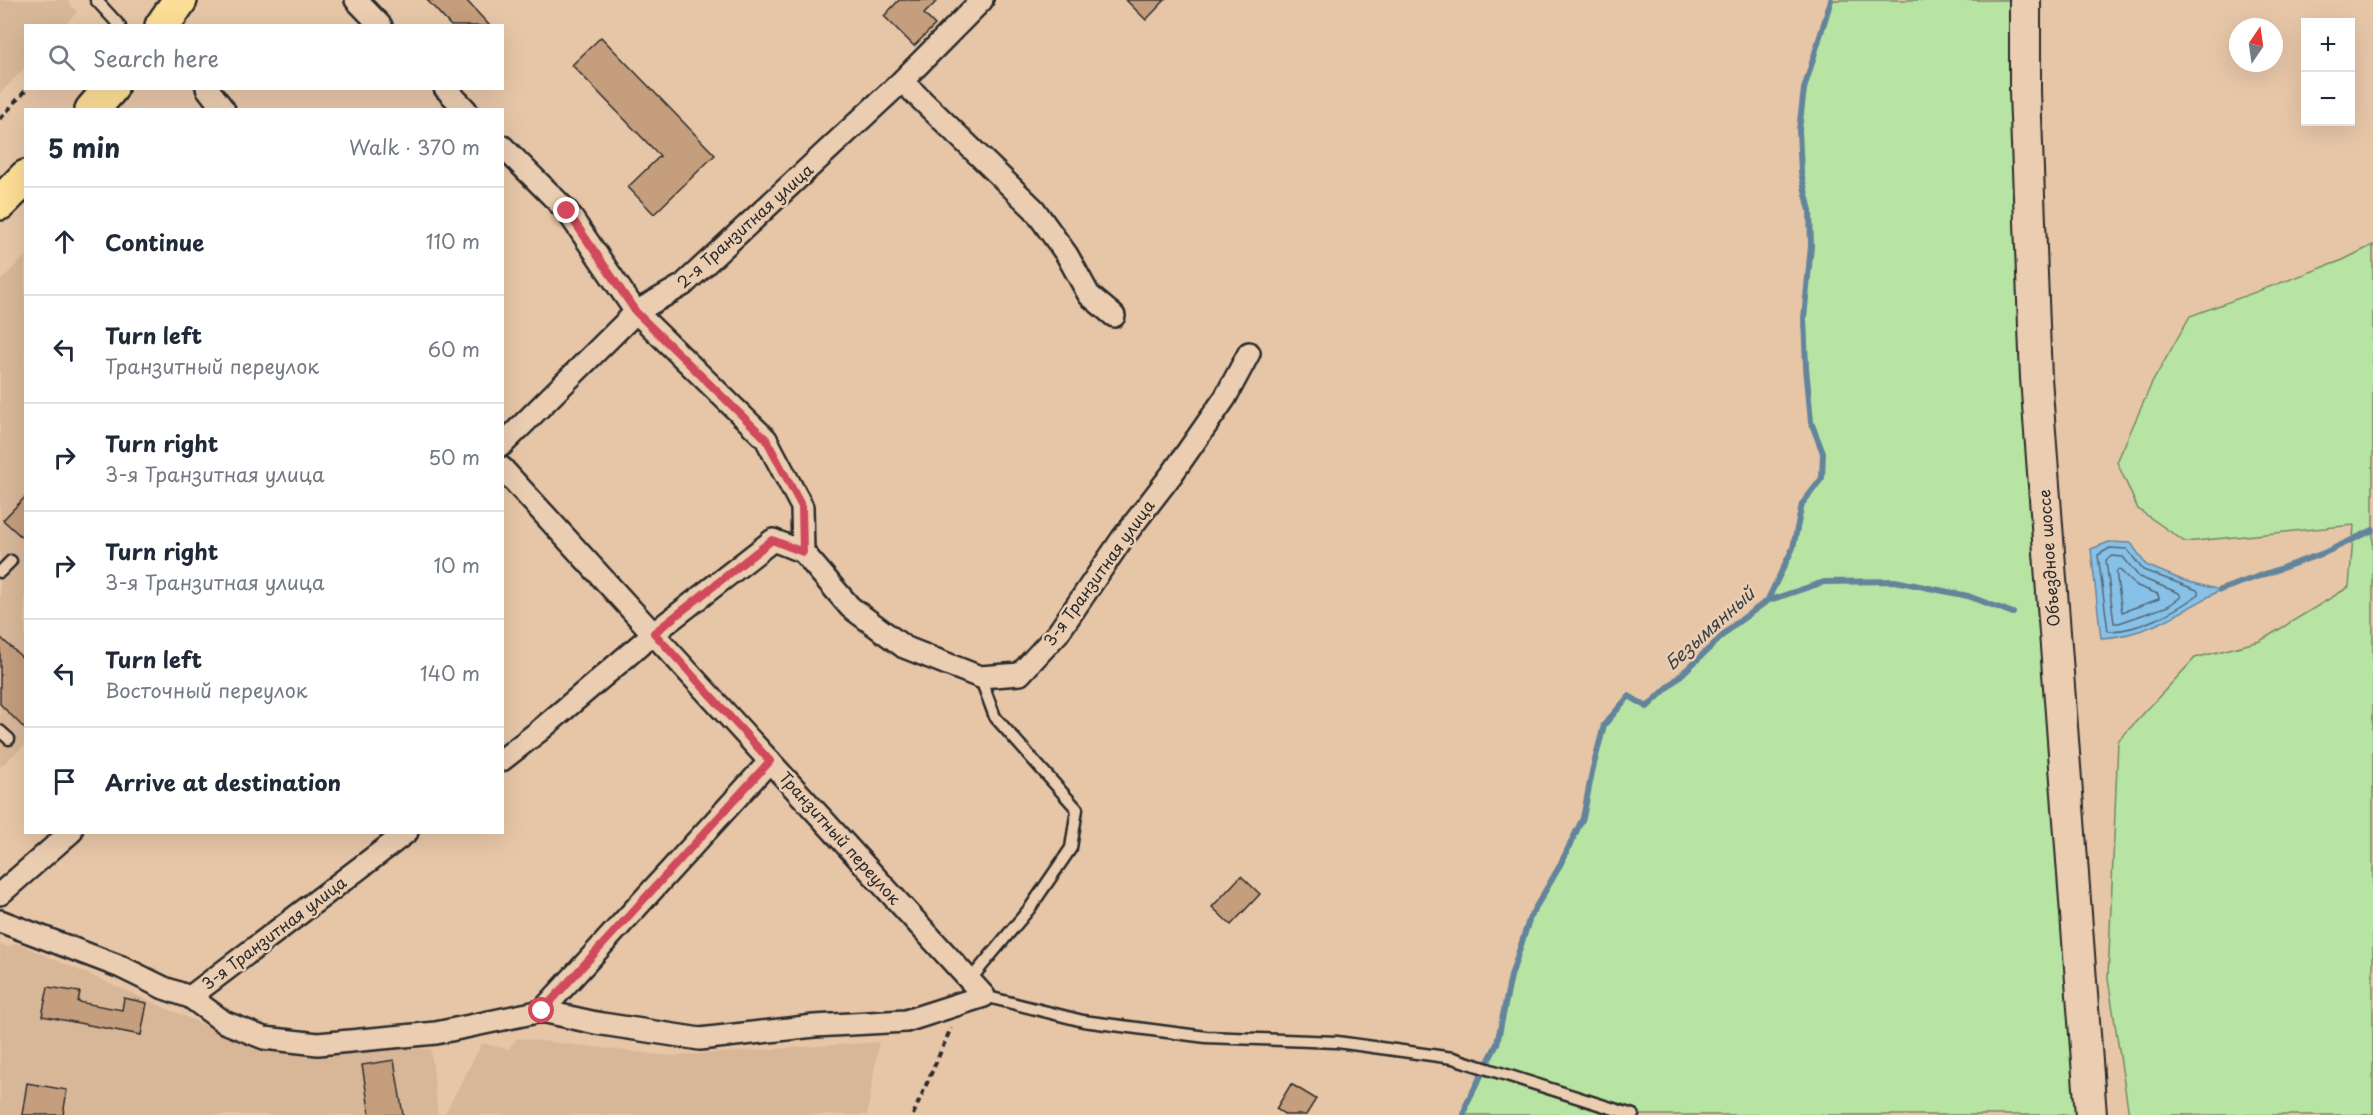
<!DOCTYPE html>
<html lang="en">
<head>
<meta charset="utf-8">
<style>
	:root { --surface:#fff; --page:#f6f6f7; --text:#1f2937; --muted:#747a83; --line:#e0e1e3 }
	body { margin:0; font-family:"Playpen Sans",sans-serif; background:var(--page); color:var(--text) }
	.controls { position:absolute; right:18px; top:18px; display:grid; overflow:hidden; border-radius:0px; box-shadow:0 6px 24px #0002 }
	.controls button { width:54px; height:54px; display:grid; place-items:center; padding:0; border:0; border-bottom:2px solid var(--line); background:var(--surface); color:var(--text); font:30px sans-serif }
	.compass { position:absolute; left:2229px; top:18px; width:54px; height:54px; border-radius:50%; background:var(--surface); box-shadow:0 6px 24px #0002; rotate:13deg }
	.stop { position:absolute; width:18px; height:18px; margin:-14px; border:4px solid #d1495b; border-radius:50%; background:#fff }
	.stop.end { background:#d1495b; border-color:#fff; box-shadow:0 2px 6px #0008 }
	.list { margin:0; padding:0; list-style:none }
	h2 { display:flex; justify-content:space-between; align-items:center; height:78px; margin:0; padding:0 24px; font-size:26px }
	h2 small { font-size:20px; font-weight:400; color:var(--muted) }
	.list li { display:grid; grid-template-columns:39px 1fr auto; gap:18px; align-items:center; box-sizing:border-box; height:108px; padding:0 24px; border-top:2px solid var(--line) }
	.list b { display:block; font-size:22px; white-space:nowrap }
	.list p { margin:0; font-size:20px; white-space:nowrap; color:var(--muted) }
	.list em { font-size:20px; font-style:normal; color:var(--muted) }
	.icon { flex:none; width:33px; height:33px; fill:none; stroke:currentColor; stroke-width:2; stroke-linecap:round; stroke-linejoin:round }
	.map { position:relative; flex:none; width:2373px; height:1115px; overflow:hidden }
	.search { position:absolute; background:var(--surface); box-shadow:0 6px 24px #0002; left:24px; top:24px; width:480px; height:66px; display:flex; align-items:center; gap:15px; box-sizing:border-box; padding:0 21px; border-radius:0px; color:var(--muted); font-size:22px }
	.panel { position:absolute; background:var(--surface); box-shadow:0 6px 24px #0002; left:24px; top:108px; width:480px; height:726px; border-radius:0px }
	.map>svg:first-child { display:block }
	.built { fill:#d8b799 }
	.green { fill:#b7e4a2; stroke:#718866; stroke-width:1.5 }
	.water { fill:#88c1e7; stroke:#63859c; stroke-width:1.5 }
	.lines { fill:none; stroke-linecap:round; stroke-linejoin:round }
	.shore { stroke:#506776; stroke-width:1.5 }
	.stream { stroke:#63859c; stroke-width:6 }
	.building { fill:#c49e7d; stroke:#2b2b2b; stroke-width:1.5 }
	.lane-casing { stroke:#2b2b2b; stroke-width:15 }
	.street-casing { stroke:#2b2b2b; stroke-width:26 }
	.secondary-casing { stroke:#2b2b2b; stroke-width:34 }
	.highway-casing { stroke:#2b2b2b; stroke-width:38 }
	.path { stroke:#2b2b2b; stroke-width:4; stroke-dasharray:6 4.5; stroke-linecap:butt }
	.lane { stroke:#ebcdb1; stroke-width:10 }
	.street { stroke:#ebcdb1; stroke-width:21 }
	.secondary { stroke:#ebcdb1; stroke-width:30 }
	.highway { stroke:#fdde96; stroke-width:33 }
	.route { stroke:#d1495b; stroke-width:8 }
	.labels { text-anchor:middle; stroke-width:5; stroke-linejoin:round; paint-order:stroke }
	.street-label { font-size:16px; fill:#2b2b2b; stroke:#ebcdb1 }
	.water-label { font-size:18px; font-style:italic; fill:#394247; stroke:#ebcdb1 }
</style>
</head>
<body>
<div class="map">
<svg width="2373" height="1115" viewBox="0 0 2373 1115">
	<rect width="100%" height="100%" fill="#e7c6a8"/>
	<filter id="ink" filterUnits="userSpaceOnUse"><feTurbulence type="fractalNoise" baseFrequency=".0167" numOctaves="2"/><feDisplacementMap in="SourceGraphic" scale="12" xChannelSelector="R" yChannelSelector="G"/><feConvolveMatrix kernelMatrix="1 2 1 2 8 2 1 2 1" color-interpolation-filters="sRGB"/></filter>
	<g filter="url(#ink)">
		<!-- built -->
		<path class="built" d="M 0,0 L 67,0 L 77,12 L 64,25 L 26,26 L 25,67 L 0,94 Z
			M 25,256 L 25,745 L 0,767 L 0,281 Z
			M 17,943 L 260,1049 L 431,1049 L 438,1115 L 0,1115 L 0,944 L 8,947 Z
			M 517,1038 L 670,1056 L 879,1042 L 867,1115 L 444,1115 L 482,1043 L 508,1049 Z"/>
		<!-- green -->
		<path class="green" d="M 1831,0 L 2025,0 L 2091,1115 L 1464,1115 L 1466,1105 L 1497,1044 L 1511,976 L 1530,917 L 1558,869 L 1583,818 L 1592,772 L 1604,725 L 1629,696 L 1648,706 L 1734,625 L 1767,601 L 1793,548 L 1802,504 L 1822,478 L 1823,453 L 1811,422 L 1806,367 L 1804,318 L 1811,246 L 1810,211 L 1801,173 L 1799,130 L 1804,89 Z
			M 2373,245 L 2373,1115 L 2129,1115 L 2108,978 L 2118,741 L 2195,658 L 2260,641 L 2349,587 L 2354,525 L 2185,542 L 2138,509 L 2117,462 L 2152,383 L 2190,316 L 2343,260 Z"/>
		<!-- water -->
		<path class="water" d="M 2109,542 L 2131,543 L 2146,565 L 2182,580 L 2220,590 C 2181,612 2147,636 2101,638 L 2091,549 Z"/>
		<g class="lines">
			<!-- shore -->
			<path class="shore" d="M 2110,548 L 2127,549 L 2143,570 L 2197,590 L 2199,594 C 2176,611 2137,632 2108,631 L 2098,555 Z
				M 2112,556 L 2123,557 L 2139,577 L 2179,593 L 2181,597 L 2168,606 L 2119,623 L 2114,623 L 2106,560 Z
				M 2119,569 L 2135,585 L 2158,594 L 2159,599 L 2122,612 L 2116,572 Z"/>
			<!-- stream -->
			<path class="stream" d="M 2220,590 L 2324,553 L 2373,530
				M 1767,601 L 1824,582 L 1895,581 L 1968,596 L 2013,613
				M 1464,1115 L 1466,1105 L 1497,1044 L 1511,976 L 1530,917 L 1558,869 L 1583,818 L 1592,772 L 1604,725 L 1629,696 L 1647,707 L 1734,625 L 1767,601 L 1793,548 L 1802,504 L 1822,478 L 1823,453 L 1811,422 L 1806,367 L 1804,318 L 1811,246 L 1810,211 L 1801,173 L 1799,130 L 1804,89 L 1831,0"/>
		</g>
		<!-- building -->
		<path class="building" d="M 427,0 L 466,0 L 490,26 L 451,26 Z
			M 899,0 L 938,0 L 924,14 L 935,25 L 914,46 L 884,16 Z
			M 1126,0 L 1165,0 L 1146,20 Z
			M 601,37 L 715,155 L 654,214 L 628,187 L 660,156 L 572,65 Z
			M 26,496 L 26,541 L 3,520 Z
			M 0,637 L 26,661 L 26,730 L 0,704 Z
			M 1241,876 L 1260,894 L 1231,925 L 1212,907 Z
			M 48,987 L 80,992 L 78,1002 L 122,1010 L 124,998 L 147,1003 L 141,1035 L 42,1016 Z
			M 394,1060 L 403,1115 L 370,1115 L 362,1065 Z
			M 27,1083 L 67,1090 L 63,1115 L 22,1115 Z
			M 1291,1084 L 1316,1099 L 1306,1115 L 1286,1115 L 1276,1109 Z"/>
		<g class="lines">
			<!-- lane casing -->
			<g class="lane-casing">
				<path id="lane" d="M 96,0 L 120,26
					M 0,572 L 11,561
					M 0,731 L 9,739
					M 970,980 L 1030,908 L 1071,848 L 1077,809 L 995,717 L 980,677
					M 984,996 L 1083,1021 L 1206,1037 L 1337,1042 L 1453,1058 L 1633,1115"/>
			</g>
			<!-- street casing -->
			<g class="street-casing">
				<path id="street" d="M 356,0 L 381,26
					M 902,81 L 1034,209 L 1067,255 L 1089,295 L 1114,316
					M 207,88 L 224,110
					M 445,88 L 466,110
					M 502,146 L 567,211 L 636,312 L 766,439 L 802,507 L 803,552
					M 502,445 L 636,312 L 683,285 L 902,81 L 982,0
					M 502,468 L 984,996 L 906,1021 L 814,1026 L 700,1039 L 596,1023 L 542,1011
					M 502,760 L 539,731 L 654,633 L 773,540 L 803,552 L 850,607 L 904,647 L 980,677 L 1020,674 L 1058,633 L 1122,539 L 1172,474 L 1225,398 L 1249,353
					M 0,894 L 71,832
					M 0,921 L 121,967 L 164,988 L 190,997 L 407,832
					M 190,997 L 224,1022 L 264,1038 L 318,1044 L 436,1033 L 542,1011 L 770,761"/>
			</g>
			<!-- secondary casing -->
			<g class="secondary-casing">
				<path id="secondary" d="M 2025,0 L 2025,92 L 2036,378 L 2091,1115"/>
			</g>
			<!-- highway casing -->
			<g class="highway-casing">
				<path id="highway" d="M 162,26 L 180,0
					M 92,110 L 111,88
					M 0,203 L 26,177"/>
			</g>
			<!-- path -->
			<path class="path" d="M 0,119 L 28,88
				M 913,1115 L 951,1028"/>
			<!-- lane -->
			<use href="#lane" class="lane"/>
			<!-- street -->
			<use href="#street" class="street"/>
			<!-- secondary -->
			<use href="#secondary" class="secondary"/>
			<!-- highway -->
			<use href="#highway" class="highway"/>
		</g>
	</g>
	<g class="lines" filter="url(#ink)">
		<!-- route -->
		<path class="route" d="M 542,1011 L 770,761 L 654,633 L 772,540 L 803,552 L 802,507 L 766,439 L 636,312 L 567,211"/>
	</g>
	<g class="labels">
		<!-- street labels -->
		<g class="street-label">
			<text transform="translate(745 226) rotate(-42)" y="6">2-я Транзитная улица</text>
			<text transform="translate(2049 558) rotate(-94)" y="6">Объездное шоссе</text>
			<text transform="translate(1099 573) rotate(-54)" y="6">3-я Транзитная улица</text>
			<text transform="translate(840 838) rotate(48)" y="6">Транзитный переулок</text>
			<text transform="translate(274 933) rotate(-37)" y="6">3-я Транзитная улица</text>
		</g>
		<!-- water labels -->
		<g class="water-label">
			<text transform="translate(1710 629) rotate(-42)" y="6">Безымянный</text>
		</g>
	</g>
</svg>
<div class="controls">
<button>+</button>
<button>−</button>
</div>
<svg class="compass" viewBox="-18 -18 36 36"><path d="M0-13l5 13h-10z" fill="#e53935"/><path d="M0 13l5-13h-10z" fill="#747a83"/></svg>
<div class="stop" style="left:542px;top:1011px"></div>
<div class="stop end" style="left:567px;top:211px"></div>
<div class="search"><svg class="icon" aria-label="search" viewBox="0 0 24 24"><circle cx="10" cy="10" r="6"/><path d="M15 15l6 6"/></svg>Search here</div>
<section class="panel">
<h2>5 min<small>Walk · 370 m</small></h2>
<ul class="list">
<li><svg class="icon" aria-label="ahead" viewBox="0 0 24 24"><path d="M12 20V5M6 11l6-6 6 6"/></svg><div><b>Continue</b></div><em>110 m</em></li>
<li><svg class="icon" aria-label="left" viewBox="0 0 24 24"><path d="M17 20v-9H6M10 6l-5 5 5 5"/></svg><div><b>Turn left</b><p>Транзитный переулок</p></div><em>60 m</em></li>
<li><svg class="icon" aria-label="right" viewBox="0 0 24 24"><path d="M7 20v-9h11M14 6l5 5-5 5"/></svg><div><b>Turn right</b><p>3-я Транзитная улица</p></div><em>50 m</em></li>
<li><svg class="icon" aria-label="right" viewBox="0 0 24 24"><path d="M7 20v-9h11M14 6l5 5-5 5"/></svg><div><b>Turn right</b><p>3-я Транзитная улица</p></div><em>10 m</em></li>
<li><svg class="icon" aria-label="left" viewBox="0 0 24 24"><path d="M17 20v-9H6M10 6l-5 5 5 5"/></svg><div><b>Turn left</b><p>Восточный переулок</p></div><em>140 m</em></li>
<li><svg class="icon" aria-label="arrive" viewBox="0 0 24 24"><path d="M6 21V4h12l-3 4 3 4H6"/></svg><div><b>Arrive at destination</b></div></li>
</ul>
</section>
</div>
</body>
</html>
